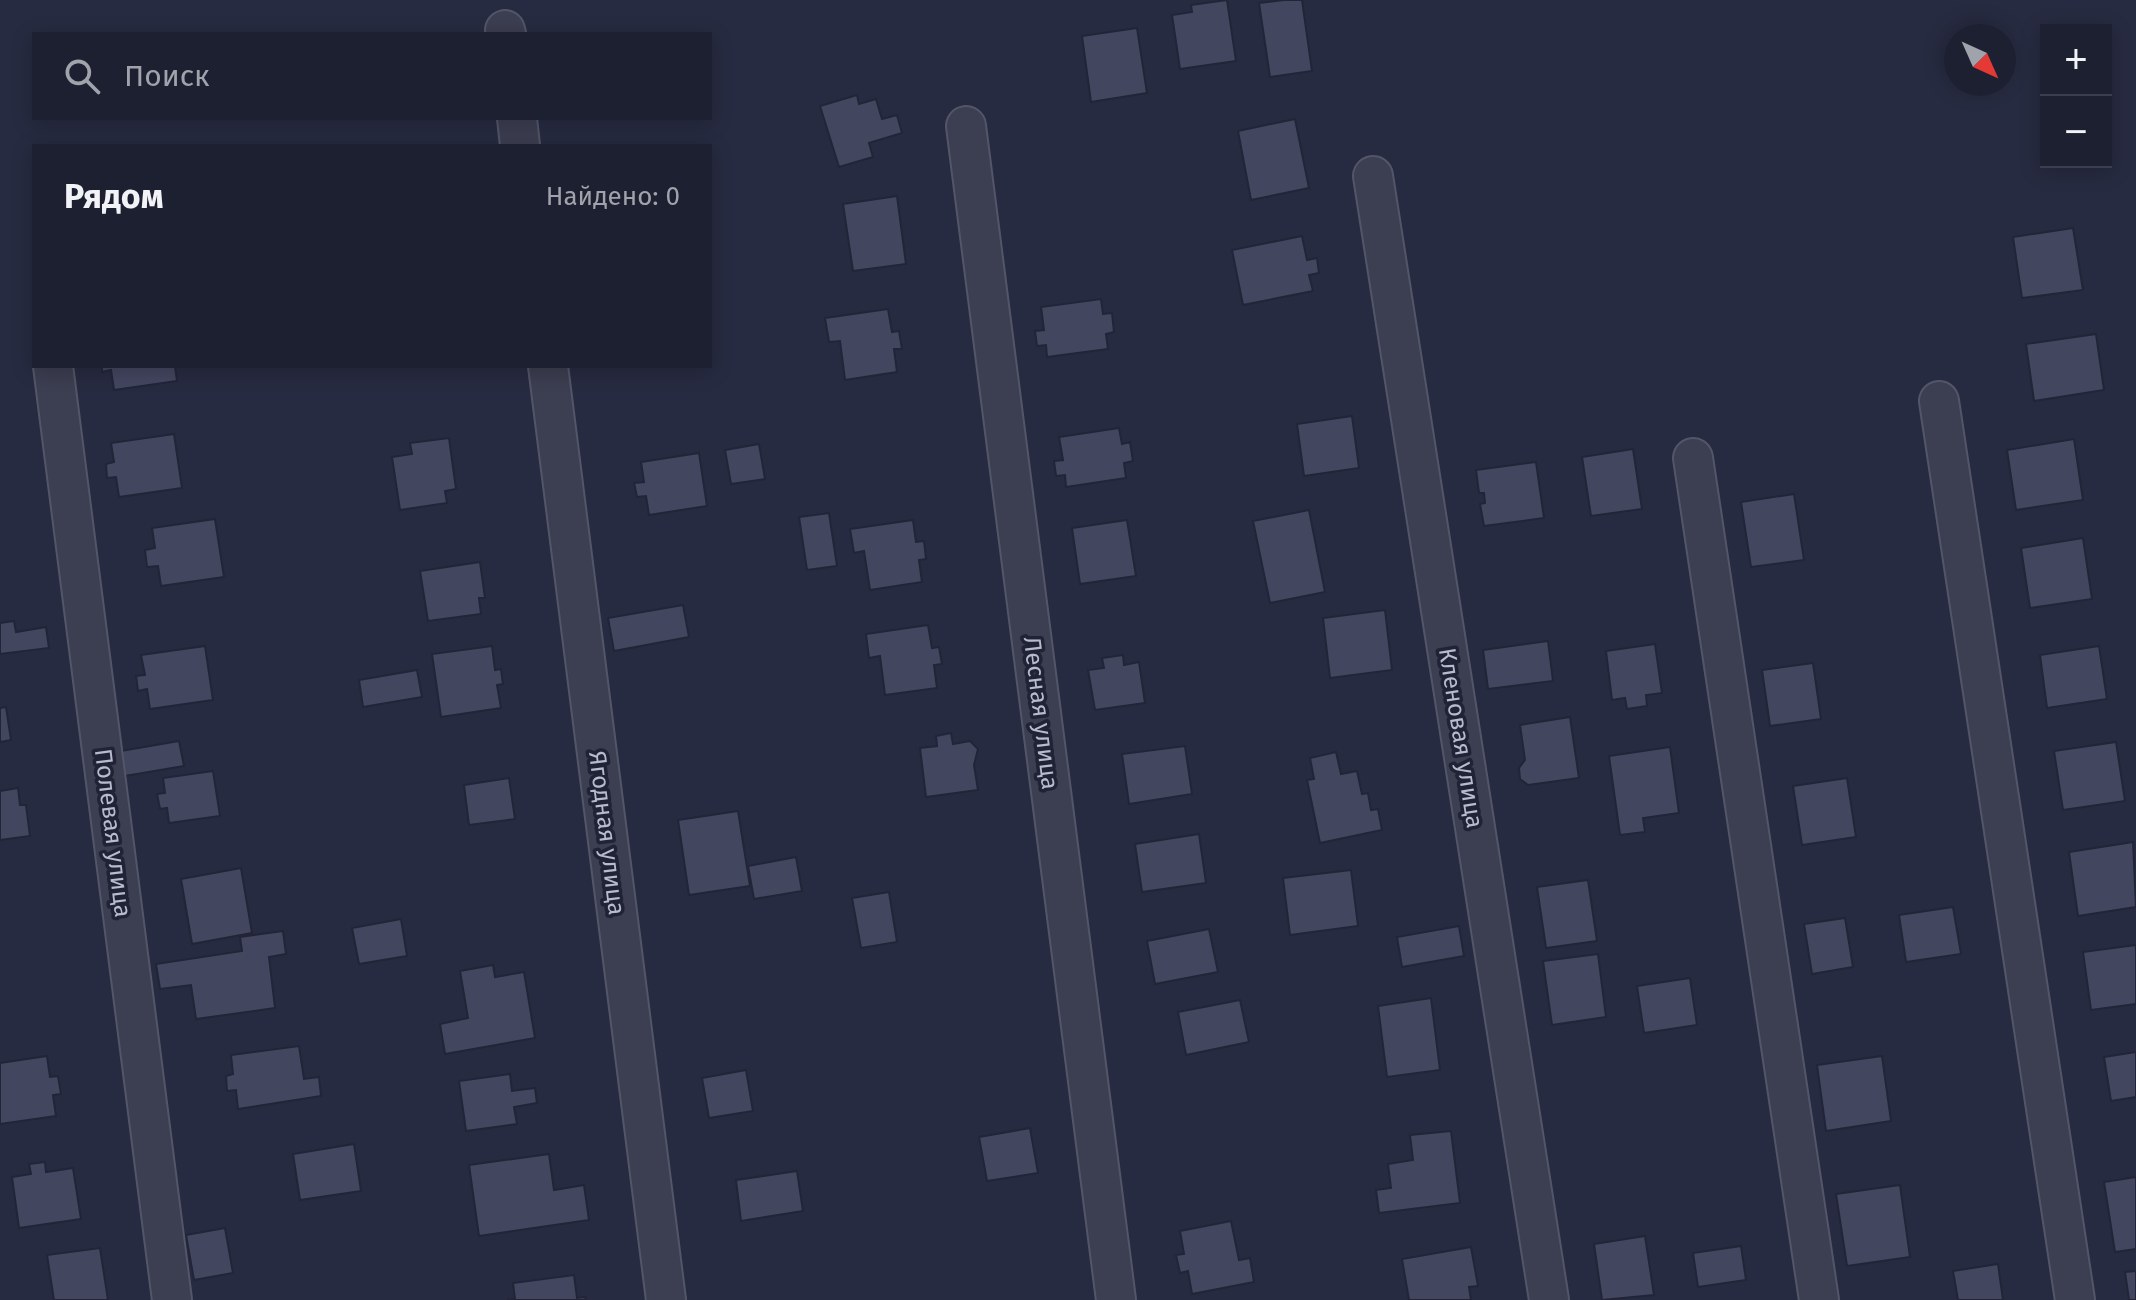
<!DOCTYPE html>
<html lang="ru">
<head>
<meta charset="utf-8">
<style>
	:root { --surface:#1d2031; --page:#2a2d3d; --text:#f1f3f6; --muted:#a0a3ab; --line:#3b3e4d }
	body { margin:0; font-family:"Fira Sans",sans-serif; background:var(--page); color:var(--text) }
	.controls { position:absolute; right:24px; top:24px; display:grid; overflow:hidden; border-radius:0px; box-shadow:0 4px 20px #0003 }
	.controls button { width:72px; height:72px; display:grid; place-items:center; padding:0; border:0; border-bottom:2px solid var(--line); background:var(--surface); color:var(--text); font:40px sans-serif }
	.compass { position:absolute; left:1944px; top:24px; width:72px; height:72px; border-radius:50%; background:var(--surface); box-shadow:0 4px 20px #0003; rotate:135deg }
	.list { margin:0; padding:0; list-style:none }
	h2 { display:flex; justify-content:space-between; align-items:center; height:104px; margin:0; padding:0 32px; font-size:34px }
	h2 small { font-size:26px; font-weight:400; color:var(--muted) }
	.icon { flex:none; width:44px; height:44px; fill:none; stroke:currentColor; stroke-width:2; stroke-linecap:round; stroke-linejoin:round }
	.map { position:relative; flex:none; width:2136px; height:1300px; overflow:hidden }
	.search { position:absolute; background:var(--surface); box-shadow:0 4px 20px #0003; left:32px; top:32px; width:680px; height:88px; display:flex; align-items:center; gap:20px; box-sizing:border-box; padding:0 28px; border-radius:0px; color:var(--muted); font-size:30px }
	.panel { position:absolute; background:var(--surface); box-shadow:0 4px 20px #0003; left:32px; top:144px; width:680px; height:224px; border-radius:0px }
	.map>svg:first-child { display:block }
	.building { fill:#42465f; stroke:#222538; stroke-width:2 }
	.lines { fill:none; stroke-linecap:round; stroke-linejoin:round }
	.minor-casing { stroke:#535668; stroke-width:42 }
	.minor { stroke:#3c3e51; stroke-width:38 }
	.labels { text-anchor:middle; stroke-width:7; stroke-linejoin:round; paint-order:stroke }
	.street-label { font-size:24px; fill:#b8bbcb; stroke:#202336 }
</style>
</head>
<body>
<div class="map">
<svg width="2136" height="1300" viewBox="0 0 2136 1300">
	<rect width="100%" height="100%" fill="#272b41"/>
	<!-- building -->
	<path class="building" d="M 1227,0 L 1236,61 L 1180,69 L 1172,15 L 1192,12 L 1191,5 Z
		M 1284,0 L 1302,0 L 1312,71 L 1270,77 L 1259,3 Z
		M 1137,28 L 1147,93 L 1091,102 L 1082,36 Z
		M 857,95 L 859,104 L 876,99 L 882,119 L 897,115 L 902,133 L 869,143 L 873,157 L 839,167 L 820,106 Z
		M 1295,119 L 1309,188 L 1251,200 L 1238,131 Z
		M 897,196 L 906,264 L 853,271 L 843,204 Z
		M 2073,228 L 2083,290 L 2022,298 L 2013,237 Z
		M 1302,236 L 1307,260 L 1317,258 L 1319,273 L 1309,275 L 1313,291 L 1243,305 L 1232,250 Z
		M 1101,299 L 1103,314 L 1112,313 L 1114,332 L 1106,334 L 1108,349 L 1047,357 L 1046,345 L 1037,346 L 1035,331 L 1044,330 L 1041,307 Z
		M 888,309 L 892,332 L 899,331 L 902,349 L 894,349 L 897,372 L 845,380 L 840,341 L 829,342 L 825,318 Z
		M 2096,334 L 2104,390 L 2034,401 L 2026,344 Z
		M 102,366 L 175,366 L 177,381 L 114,390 L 111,370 L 102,372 Z
		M 1352,416 L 1359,468 L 1304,476 L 1297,424 Z
		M 1119,428 L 1122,444 L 1130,442 L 1133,461 L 1124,463 L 1126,478 L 1066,487 L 1065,475 L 1056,476 L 1054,461 L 1063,460 L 1059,437 Z
		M 174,434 L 182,488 L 119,497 L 116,477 L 107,478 L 106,464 L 114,462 L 111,443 Z
		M 449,438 L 456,489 L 445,491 L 447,503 L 400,510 L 392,457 L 412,454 L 410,443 Z
		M 2074,439 L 2083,500 L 2016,510 L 2007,450 Z
		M 759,444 L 765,479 L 731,484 L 725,450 Z
		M 1633,449 L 1642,509 L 1591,516 L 1582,457 Z
		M 699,453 L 707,506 L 649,515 L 646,496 L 637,497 L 634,483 L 644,482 L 641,462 Z
		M 1536,462 L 1544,518 L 1484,526 L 1480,504 L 1485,503 L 1484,493 L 1479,493 L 1476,470 Z
		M 1794,494 L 1804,560 L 1751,567 L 1741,502 Z
		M 1309,510 L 1325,592 L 1270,603 L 1253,521 Z
		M 829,513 L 837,566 L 807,570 L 799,517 Z
		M 215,519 L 224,577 L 161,586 L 158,566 L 147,567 L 145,550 L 155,548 L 152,528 Z
		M 913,520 L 916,542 L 924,541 L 926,559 L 919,560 L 922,582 L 870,590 L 864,551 L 854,553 L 850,529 Z
		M 1127,520 L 1136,576 L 1080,584 L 1072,528 Z
		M 2083,538 L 2092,599 L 2030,608 L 2021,548 Z
		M 480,562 L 485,598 L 479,598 L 481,614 L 428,621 L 420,571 Z
		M 683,605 L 689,637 L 614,651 L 608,618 Z
		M 1385,610 L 1392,670 L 1330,678 L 1323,618 Z
		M 14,621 L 16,632 L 46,627 L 49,648 L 0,654 L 0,623 Z
		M 928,625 L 932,648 L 939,647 L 942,664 L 934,665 L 937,688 L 885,695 L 880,656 L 869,658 L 866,634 Z
		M 1548,641 L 1553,681 L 1488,689 L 1483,650 Z
		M 1655,644 L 1662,693 L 1646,695 L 1647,706 L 1627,709 L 1625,698 L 1612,700 L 1606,651 Z
		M 205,646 L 213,700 L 150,709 L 147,689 L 138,691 L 136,676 L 145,675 L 141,655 Z
		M 492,646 L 495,670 L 501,669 L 503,684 L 497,685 L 501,708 L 441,717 L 432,654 Z
		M 2099,646 L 2107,699 L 2047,708 L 2040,655 Z
		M 1123,655 L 1124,665 L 1139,662 L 1145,703 L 1095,710 L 1088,670 L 1104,668 L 1102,658 Z
		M 1813,663 L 1821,719 L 1770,726 L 1762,670 Z
		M 417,670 L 422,697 L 363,707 L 359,680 Z
		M 6,707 L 11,740 L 0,742 L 0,708 Z
		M 1570,717 L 1579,778 L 1528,785 L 1520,779 L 1519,768 L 1525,760 L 1520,725 Z
		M 951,733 L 953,744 L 970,741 L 978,749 L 974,765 L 978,790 L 926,797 L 920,748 L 937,746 L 936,736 Z
		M 179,741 L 184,766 L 119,777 L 115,752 Z
		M 2116,742 L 2125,801 L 2063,810 L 2054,751 Z
		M 1185,746 L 1192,794 L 1129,804 L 1122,754 Z
		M 1670,747 L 1679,813 L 1643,818 L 1645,832 L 1620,835 L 1609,756 Z
		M 1336,752 L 1341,774 L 1357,771 L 1362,794 L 1368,793 L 1371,810 L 1378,809 L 1382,830 L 1320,843 L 1307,780 L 1314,779 L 1310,758 Z
		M 213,771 L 220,816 L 169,823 L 167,808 L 160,809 L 157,794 L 165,793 L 163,778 Z
		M 509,778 L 515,819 L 469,825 L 464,785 Z
		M 1847,778 L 1856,837 L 1802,845 L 1793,786 Z
		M 18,788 L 20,805 L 26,805 L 30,836 L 0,840 L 0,791 Z
		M 738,811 L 750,886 L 689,895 L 678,820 Z
		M 1199,834 L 1206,883 L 1142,892 L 1135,844 Z
		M 2133,842 L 2136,907 L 2078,916 L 2069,852 Z
		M 796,857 L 802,891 L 754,899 L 748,866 Z
		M 241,868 L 252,933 L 192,944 L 181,879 Z
		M 1351,870 L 1358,926 L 1290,935 L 1283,878 Z
		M 1588,880 L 1597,941 L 1546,948 L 1537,887 Z
		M 889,892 L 897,942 L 861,948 L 852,898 Z
		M 1953,907 L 1961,954 L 1906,962 L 1899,915 Z
		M 1845,918 L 1853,967 L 1812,974 L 1804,924 Z
		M 401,919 L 407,956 L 359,964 L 352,928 Z
		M 1459,926 L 1464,956 L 1402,967 L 1397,937 Z
		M 1209,929 L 1218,972 L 1155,984 L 1147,941 Z
		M 283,931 L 286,954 L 269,957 L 275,1008 L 196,1019 L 191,985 L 160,989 L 156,964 L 242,951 L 240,937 Z
		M 2136,945 L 2136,1004 L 2091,1010 L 2083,952 Z
		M 1598,954 L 1606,1017 L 1552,1025 L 1543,961 Z
		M 493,965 L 495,977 L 524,972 L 535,1038 L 445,1054 L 440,1024 L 468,1018 L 460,971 Z
		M 1690,978 L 1697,1025 L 1644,1033 L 1637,986 Z
		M 1431,998 L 1440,1070 L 1387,1077 L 1378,1006 Z
		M 1240,1000 L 1249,1042 L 1186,1055 L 1178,1012 Z
		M 299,1046 L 304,1079 L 319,1077 L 321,1096 L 238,1109 L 236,1090 L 227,1091 L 226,1076 L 233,1074 L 231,1055 Z
		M 2136,1052 L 2136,1097 L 2111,1101 L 2104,1057 Z
		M 47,1056 L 50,1077 L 58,1076 L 61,1094 L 53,1095 L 56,1116 L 0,1124 L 0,1063 Z
		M 1882,1056 L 1891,1121 L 1826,1131 L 1817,1065 Z
		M 746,1070 L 753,1111 L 709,1118 L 702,1078 Z
		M 510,1074 L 512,1091 L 535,1088 L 537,1103 L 514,1107 L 517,1124 L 466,1131 L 459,1081 Z
		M 1030,1128 L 1038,1173 L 987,1181 L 979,1137 Z
		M 1451,1131 L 1460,1203 L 1379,1213 L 1376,1190 L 1391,1188 L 1388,1164 L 1413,1160 L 1410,1135 Z
		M 354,1144 L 361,1191 L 300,1200 L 293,1154 Z
		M 549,1154 L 554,1190 L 584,1185 L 589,1220 L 479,1236 L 469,1165 Z
		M 45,1162 L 46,1172 L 73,1168 L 81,1219 L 19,1228 L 12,1177 L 31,1174 L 29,1164 Z
		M 797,1171 L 803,1211 L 741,1221 L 736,1180 Z
		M 2136,1177 L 2136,1249 L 2115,1252 L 2104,1182 Z
		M 1900,1185 L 1910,1257 L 1847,1266 L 1836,1194 Z
		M 1231,1221 L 1239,1260 L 1250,1258 L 1254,1282 L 1192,1294 L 1188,1271 L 1180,1273 L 1176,1255 L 1184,1254 L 1180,1231 Z
		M 225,1228 L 233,1273 L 194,1280 L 186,1235 Z
		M 1645,1236 L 1654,1295 L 1602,1300 L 1594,1244 Z
		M 1741,1246 L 1746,1280 L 1698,1287 L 1693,1253 Z
		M 1471,1247 L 1478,1286 L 1469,1287 L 1471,1300 L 1409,1300 L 1402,1259 Z
		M 100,1248 L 108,1300 L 54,1300 L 47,1255 Z
		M 1998,1264 L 2003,1300 L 1958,1300 L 1953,1271 Z
		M 2136,1271 L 2136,1300 L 2129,1300 L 2125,1272 Z
		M 574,1275 L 577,1298 L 585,1297 L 586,1300 L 507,1300 L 515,1299 L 513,1283 Z"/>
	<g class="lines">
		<!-- minor casing -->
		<g class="minor-casing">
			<path id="minor" d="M 505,30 L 506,34
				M 517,118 L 520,146
				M 966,126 L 1116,1300
				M 1373,176 L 1549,1300
				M 53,366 L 172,1300
				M 548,366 L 666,1300
				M 1939,401 L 2075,1300
				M 1693,458 L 1819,1300"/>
		</g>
		<!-- minor -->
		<use href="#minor" class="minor"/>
	</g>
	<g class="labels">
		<!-- street labels -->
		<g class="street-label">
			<text transform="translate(1041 713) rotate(83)" y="8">Лесная улица</text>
			<text transform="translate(1461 738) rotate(81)" y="8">Кленовая улица</text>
			<text transform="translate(113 833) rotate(83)" y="8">Полевая улица</text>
			<text transform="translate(607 833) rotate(83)" y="8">Ягодная улица</text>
		</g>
	</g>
</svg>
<div class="controls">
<button>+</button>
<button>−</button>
</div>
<svg class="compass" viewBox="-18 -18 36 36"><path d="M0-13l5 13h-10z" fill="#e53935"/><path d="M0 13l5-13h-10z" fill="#a0a3ab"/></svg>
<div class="search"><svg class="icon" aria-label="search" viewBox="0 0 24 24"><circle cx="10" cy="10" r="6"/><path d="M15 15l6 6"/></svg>Поиск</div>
<section class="panel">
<h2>Рядом<small>Найдено: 0</small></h2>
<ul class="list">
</ul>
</section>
</div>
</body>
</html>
